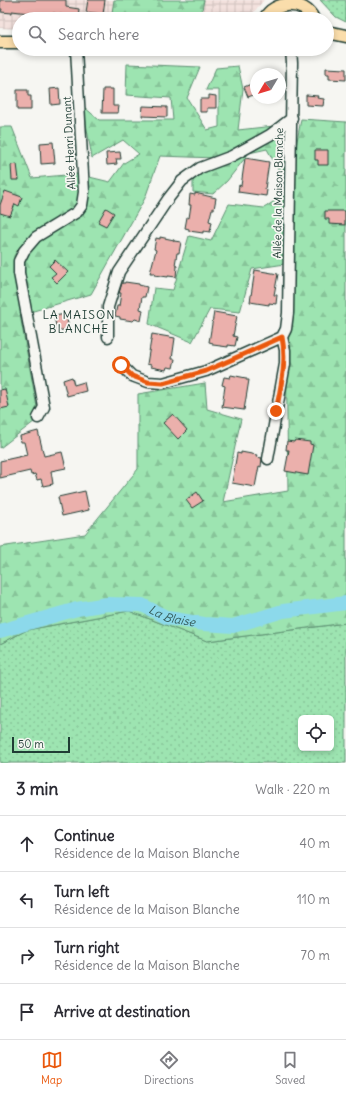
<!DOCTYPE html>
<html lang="en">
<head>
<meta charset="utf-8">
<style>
	:root { --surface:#fff; --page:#f7f7f7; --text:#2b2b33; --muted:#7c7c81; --line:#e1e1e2; --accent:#ea580c }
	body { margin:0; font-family:Delius,sans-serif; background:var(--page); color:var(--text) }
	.controls { position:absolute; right:12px; bottom:12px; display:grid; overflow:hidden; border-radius:6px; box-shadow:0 2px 6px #0003 }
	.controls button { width:36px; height:36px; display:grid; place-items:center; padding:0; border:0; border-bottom:1px solid var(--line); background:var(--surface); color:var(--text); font:20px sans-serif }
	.compass { position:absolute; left:250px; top:68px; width:36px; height:36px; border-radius:50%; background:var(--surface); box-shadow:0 2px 6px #0003; rotate:232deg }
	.scale { position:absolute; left:12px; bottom:10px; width:58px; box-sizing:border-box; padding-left:4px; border:2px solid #1f3d34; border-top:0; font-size:11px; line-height:14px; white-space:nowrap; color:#1f3d34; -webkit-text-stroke:3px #f6f6f2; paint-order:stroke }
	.stop { position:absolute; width:12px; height:12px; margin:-9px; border:3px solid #ea580c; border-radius:50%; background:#fff }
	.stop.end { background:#ea580c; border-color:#fff; box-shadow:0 1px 4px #0008 }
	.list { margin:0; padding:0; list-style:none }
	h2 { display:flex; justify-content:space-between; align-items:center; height:52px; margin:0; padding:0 16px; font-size:17px }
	h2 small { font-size:13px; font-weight:400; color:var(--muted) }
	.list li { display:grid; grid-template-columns:26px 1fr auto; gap:12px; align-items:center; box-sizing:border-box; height:56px; padding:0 16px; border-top:1px solid var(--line) }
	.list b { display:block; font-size:15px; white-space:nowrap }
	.list p { margin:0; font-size:13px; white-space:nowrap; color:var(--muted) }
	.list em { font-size:13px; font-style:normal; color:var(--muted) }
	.icon { flex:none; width:22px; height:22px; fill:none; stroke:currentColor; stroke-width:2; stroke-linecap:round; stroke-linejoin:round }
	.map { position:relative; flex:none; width:346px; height:763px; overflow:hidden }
	.search { position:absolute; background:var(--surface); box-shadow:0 2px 6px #0003; left:12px; right:12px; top:12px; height:44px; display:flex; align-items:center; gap:10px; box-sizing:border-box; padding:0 14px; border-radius:22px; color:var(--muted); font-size:15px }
	.sheet { height:276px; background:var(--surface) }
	nav { display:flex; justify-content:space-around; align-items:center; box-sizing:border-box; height:56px; border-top:1px solid var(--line); background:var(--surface); font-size:11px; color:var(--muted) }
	nav a { display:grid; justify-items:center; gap:2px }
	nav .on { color:var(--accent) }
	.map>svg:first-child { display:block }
	.industrial { fill:url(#industrial-grid) }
	.grass { fill:url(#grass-dots); stroke:#5e9072; fill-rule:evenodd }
	.forest { fill:url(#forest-firs); stroke:#5e9072 }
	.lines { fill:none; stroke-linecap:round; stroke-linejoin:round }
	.river { stroke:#8cd9eb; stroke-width:14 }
	.building { fill:#ebb0ac; stroke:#1f3d34 }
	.minor-casing { stroke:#1f3d34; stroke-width:13 }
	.major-casing { stroke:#1f3d34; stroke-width:15 }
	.minor { stroke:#f6f6f2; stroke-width:10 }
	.major { stroke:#faddab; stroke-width:12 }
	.route { stroke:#ea580c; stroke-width:5 }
	.labels { text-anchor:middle; stroke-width:3.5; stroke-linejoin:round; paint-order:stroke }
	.street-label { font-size:11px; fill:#1f3d34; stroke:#f6f6f2 }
	.neighbourhood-label { font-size:12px; letter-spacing:1px; fill:#1f3d34; stroke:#f6f6f2 }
	.water-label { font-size:12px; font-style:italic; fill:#355c59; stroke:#f6f6f2 }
</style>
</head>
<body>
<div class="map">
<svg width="346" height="763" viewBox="0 0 346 763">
	<defs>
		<pattern id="industrial-grid" width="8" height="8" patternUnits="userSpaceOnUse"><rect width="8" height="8" fill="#f3e1dd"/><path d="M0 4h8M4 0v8" fill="none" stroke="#d0c2be"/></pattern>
		<pattern id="grass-dots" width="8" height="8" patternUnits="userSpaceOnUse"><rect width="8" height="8" fill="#9de4b1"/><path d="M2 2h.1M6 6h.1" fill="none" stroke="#87c499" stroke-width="1.8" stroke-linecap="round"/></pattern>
		<pattern id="forest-firs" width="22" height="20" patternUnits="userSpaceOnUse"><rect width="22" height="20" fill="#9de4b1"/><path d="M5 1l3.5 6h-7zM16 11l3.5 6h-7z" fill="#87c499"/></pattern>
	</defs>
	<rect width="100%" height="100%" fill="#f6f6f2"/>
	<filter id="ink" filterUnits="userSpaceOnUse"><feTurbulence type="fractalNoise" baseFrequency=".025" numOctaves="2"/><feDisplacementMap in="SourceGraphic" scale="8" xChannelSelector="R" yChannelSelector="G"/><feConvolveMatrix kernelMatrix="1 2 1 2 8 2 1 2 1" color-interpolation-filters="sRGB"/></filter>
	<g filter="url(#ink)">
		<!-- industrial -->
		<path class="industrial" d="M 0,0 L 264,0 L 248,19 L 19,19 L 19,29 L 0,28 Z"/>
		<!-- grass -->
		<path class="grass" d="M 320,0 L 346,0 L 346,22 L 336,17 Z
			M 129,611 L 207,641 L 346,623 L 346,763 L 0,763 L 0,644 L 27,630 ZM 301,718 L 331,718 L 331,748 L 301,748 Z"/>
		<!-- forest -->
		<path class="forest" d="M 114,0 L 204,0 L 200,19 L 111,19 Z
			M 127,64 L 200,67 L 187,98 L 207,130 L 219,127 L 219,90 L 206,90 L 216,68 L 238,66 L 243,89 L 238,130 L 274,126 L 289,141 L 288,170 L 278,169 L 267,149 L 249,153 L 227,181 L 213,194 L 193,192 L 193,177 L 216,158 L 160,156 L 145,198 L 91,294 L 20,315 L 39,418 L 0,448 L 0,127 L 12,127 L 32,178 L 77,174 L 110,182 L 124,163 L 139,154 L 123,140 L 92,158 L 83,106 L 99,120 L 173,120 L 171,98 L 126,95 Z
			M 301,119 L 346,122 L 346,623 L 207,641 L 129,611 L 27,630 L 0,644 L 0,547 L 85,534 L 138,469 L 138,394 L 205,383 L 207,409 L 241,419 L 223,502 L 288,491 L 285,264 L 252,269 L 240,312 L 210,309 L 192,342 L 149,324 L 154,288 L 173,290 L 189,236 L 211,241 L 229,204 L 264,208 L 288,192 Z"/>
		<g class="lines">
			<!-- river -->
			<path class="river" id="s1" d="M 0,631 L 77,609 L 107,604 L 142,605 L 168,618 L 204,624 L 233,626 L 283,611 L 346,603"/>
		</g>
		<!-- building -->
		<path class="building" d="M 0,0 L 66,0 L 66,7 L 79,9 L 78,17 L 53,13 L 52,18 L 45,17 L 45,15 L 12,11 L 12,13 L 1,12 L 2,9 L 0,9 Z
			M 88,0 L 105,0 L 103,14 L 86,12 Z
			M 326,68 L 346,69 L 346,80 L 329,79 L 329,74 L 326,74 Z
			M 256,82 L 256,94 L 248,97 L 244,87 Z
			M 59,88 L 60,104 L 51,105 L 50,89 Z
			M 103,89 L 113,89 L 113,106 L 119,106 L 118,113 L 102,113 Z
			M 17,90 L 28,90 L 28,96 L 31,96 L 31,110 L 17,110 Z
			M 209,95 L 216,96 L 216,108 L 207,108 L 207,112 L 200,112 L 200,99 L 209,99 Z
			M 306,95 L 318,96 L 317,98 L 324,99 L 323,106 L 306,105 Z
			M 143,106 L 167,107 L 167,117 L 142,116 Z
			M 53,142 L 55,163 L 41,164 L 40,143 Z
			M 315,150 L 328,150 L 328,165 L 318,165 L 318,160 L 315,160 Z
			M 120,152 L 121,159 L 116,159 L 117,164 L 107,165 L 106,153 Z
			M 245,158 L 269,162 L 265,189 L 267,190 L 266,196 L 238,192 L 239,185 L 241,186 Z
			M 17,164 L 19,180 L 12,180 L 11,165 Z
			M 5,191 L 22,197 L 19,206 L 15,204 L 10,216 L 0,213 L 0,205 Z
			M 195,193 L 216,198 L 214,209 L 212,209 L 209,221 L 212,222 L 210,232 L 203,231 L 203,233 L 189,231 L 189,229 L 185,228 L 187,217 L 189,218 L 191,205 L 189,205 L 190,194 L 195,195 Z
			M 106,208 L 114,213 L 106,226 L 98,222 Z
			M 325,211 L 345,211 L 345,225 L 329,224 L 329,219 L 325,219 Z
			M 160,237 L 174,240 L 174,241 L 181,242 L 179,253 L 177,253 L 175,265 L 177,266 L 176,277 L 168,276 L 168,277 L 154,275 L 155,273 L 150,273 L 156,250 L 154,249 L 156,238 L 160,239 Z
			M 55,260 L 68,272 L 57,283 L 51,277 L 56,273 L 49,266 Z
			M 255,270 L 278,274 L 274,295 L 277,295 L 276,304 L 269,303 L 269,305 L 250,302 Z
			M 125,282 L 139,284 L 139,285 L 147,287 L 145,297 L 142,297 L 140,309 L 143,310 L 141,321 L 135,319 L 133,321 L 120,319 L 120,317 L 115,316 L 117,306 L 119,306 L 121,293 L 119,293 L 122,283 L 125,283 Z
			M 214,312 L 237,316 L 233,336 L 237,337 L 235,346 L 228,345 L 228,347 L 213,345 L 213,343 L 209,342 Z
			M 66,314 L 69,329 L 57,331 L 54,316 Z
			M 152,334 L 175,338 L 172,359 L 175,359 L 173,368 L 167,367 L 166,370 L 151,367 L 151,365 L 147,364 Z
			M 231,375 L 246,378 L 246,380 L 249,380 L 244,410 L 222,407 L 225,386 L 222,385 L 224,377 L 230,378 Z
			M 72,377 L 74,385 L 84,382 L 86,391 L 67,396 L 63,380 Z
			M 5,389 L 9,407 L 0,409 L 0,390 Z
			M 173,414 L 187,430 L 178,439 L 163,423 Z
			M 38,431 L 44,456 L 62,452 L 66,468 L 51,471 L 53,484 L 43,486 L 41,479 L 37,480 L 35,474 L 31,475 L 30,471 L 0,478 L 0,461 L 27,455 L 24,442 L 21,442 L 20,436 Z
			M 295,440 L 310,442 L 310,444 L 313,445 L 308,475 L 285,471 L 289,450 L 286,450 L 287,441 L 294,442 Z
			M 241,452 L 257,455 L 256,457 L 262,458 L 261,467 L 259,466 L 255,487 L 232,483 L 237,453 L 241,454 Z
			M 85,491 L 89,510 L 62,516 L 58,497 Z
			M 197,492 L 203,501 L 192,508 L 186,500 Z"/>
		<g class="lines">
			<!-- minor casing -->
			<g class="minor-casing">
				<path id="minor" d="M 108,337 L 108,307 L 119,272 L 168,199 L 182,181 L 200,168 L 232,156 L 270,135 L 292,118
					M 282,337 L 286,329 L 288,313 L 292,63 L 291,49
					M 121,365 L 132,376 L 148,382 L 163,383 L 206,371 L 282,337
					M 38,418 L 44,407 L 19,273 L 19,261 L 24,251 L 36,237 L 77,212 L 82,205 L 84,192 L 76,49
					M 268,459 L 285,364 L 285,350 L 282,337"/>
			</g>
			<!-- major casing -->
			<g class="major-casing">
				<path id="major" d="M 265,19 C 274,0 305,0 313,19
					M 327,32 L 346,36
					M 0,42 L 19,42
					M 289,49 L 292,49"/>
			</g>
			<!-- minor -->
			<use href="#minor" class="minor"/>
			<!-- major -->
			<use href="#major" class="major"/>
		</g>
	</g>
	<g class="lines" filter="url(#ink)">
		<!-- route -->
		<path class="route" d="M 121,365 L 132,376 L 148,382 L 163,383 L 206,371 L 282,337 C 287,362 281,386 276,411"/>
	</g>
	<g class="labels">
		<!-- street labels -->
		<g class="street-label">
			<text transform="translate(69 143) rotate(-93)" y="4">Allée Henri Dunant</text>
			<text transform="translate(278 193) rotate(-89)" y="4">Allée de la Maison Blanche</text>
		</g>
		<!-- neighbourhood labels -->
		<g class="neighbourhood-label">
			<text x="79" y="319">LA MAISON<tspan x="79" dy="14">BLANCHE</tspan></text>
		</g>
		<!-- water labels -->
		<g class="water-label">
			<text dy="4" stroke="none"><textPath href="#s1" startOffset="178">La Blaise</textPath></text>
		</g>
	</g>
</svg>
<div class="controls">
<button><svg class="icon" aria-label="locate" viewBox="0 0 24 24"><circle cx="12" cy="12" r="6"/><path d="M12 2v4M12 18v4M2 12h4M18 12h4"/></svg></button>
</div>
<svg class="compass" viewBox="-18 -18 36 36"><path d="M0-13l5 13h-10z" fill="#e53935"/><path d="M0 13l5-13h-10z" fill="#7c7c81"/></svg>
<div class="scale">50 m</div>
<div class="stop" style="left:121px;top:365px"></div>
<div class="stop end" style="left:276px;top:411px"></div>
<div class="search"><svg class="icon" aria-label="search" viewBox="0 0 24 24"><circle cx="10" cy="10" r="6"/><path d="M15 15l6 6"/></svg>Search here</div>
</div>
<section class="sheet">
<h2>3 min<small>Walk · 220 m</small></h2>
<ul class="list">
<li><svg class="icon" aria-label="ahead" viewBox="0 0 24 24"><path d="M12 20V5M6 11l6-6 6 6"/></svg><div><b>Continue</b><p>Résidence de la Maison Blanche</p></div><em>40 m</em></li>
<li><svg class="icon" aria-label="left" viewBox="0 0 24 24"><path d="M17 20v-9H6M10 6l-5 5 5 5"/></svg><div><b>Turn left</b><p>Résidence de la Maison Blanche</p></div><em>110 m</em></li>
<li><svg class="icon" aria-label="right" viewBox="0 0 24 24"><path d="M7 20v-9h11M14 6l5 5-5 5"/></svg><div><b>Turn right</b><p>Résidence de la Maison Blanche</p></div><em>70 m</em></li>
<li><svg class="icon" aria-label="arrive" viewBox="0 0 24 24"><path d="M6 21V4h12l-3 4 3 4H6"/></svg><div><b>Arrive at destination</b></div></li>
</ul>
</section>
<nav>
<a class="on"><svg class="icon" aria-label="map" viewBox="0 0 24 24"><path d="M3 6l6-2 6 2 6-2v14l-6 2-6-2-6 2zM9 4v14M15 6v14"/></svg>Map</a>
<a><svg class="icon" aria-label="directions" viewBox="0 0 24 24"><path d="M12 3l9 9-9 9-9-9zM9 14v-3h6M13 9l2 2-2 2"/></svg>Directions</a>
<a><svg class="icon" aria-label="saved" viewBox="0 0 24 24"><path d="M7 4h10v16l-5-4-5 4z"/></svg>Saved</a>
</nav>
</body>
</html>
